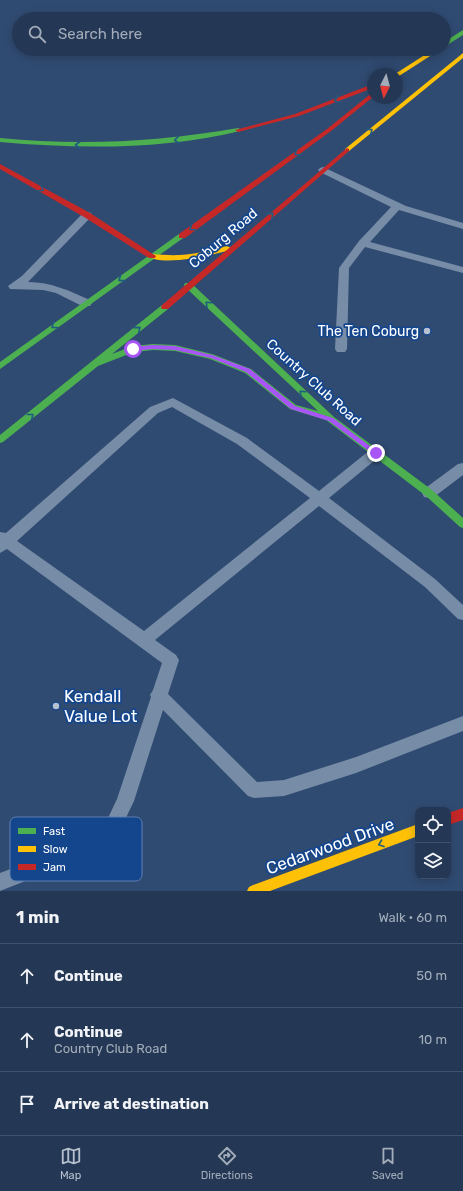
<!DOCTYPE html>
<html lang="en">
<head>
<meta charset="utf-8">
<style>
	:root { --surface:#243856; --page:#304360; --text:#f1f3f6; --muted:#a3acb9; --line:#41526c; --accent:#b7c0ce }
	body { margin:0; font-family:Rubik,sans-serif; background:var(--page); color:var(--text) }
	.controls { position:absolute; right:12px; bottom:12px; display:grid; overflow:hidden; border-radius:8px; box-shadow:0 2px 10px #0003 }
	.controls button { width:36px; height:36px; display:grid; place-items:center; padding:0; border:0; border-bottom:1px solid var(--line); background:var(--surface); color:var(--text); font:20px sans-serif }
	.compass { position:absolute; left:367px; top:68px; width:36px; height:36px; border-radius:50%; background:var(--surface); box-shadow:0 2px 10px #0003; rotate:186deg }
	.stop { position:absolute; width:12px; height:12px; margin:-9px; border:3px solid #a855f7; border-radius:50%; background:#fff }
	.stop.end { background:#a855f7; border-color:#fff; box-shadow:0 1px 4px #0008 }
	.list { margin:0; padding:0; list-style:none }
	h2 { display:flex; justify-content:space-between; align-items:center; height:52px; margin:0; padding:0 16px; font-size:17px }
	h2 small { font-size:13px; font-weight:400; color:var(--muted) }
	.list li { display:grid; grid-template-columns:26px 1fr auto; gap:12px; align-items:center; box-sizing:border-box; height:64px; padding:0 16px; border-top:1px solid var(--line) }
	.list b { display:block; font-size:15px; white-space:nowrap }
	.list p { margin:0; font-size:13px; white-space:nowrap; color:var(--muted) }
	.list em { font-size:13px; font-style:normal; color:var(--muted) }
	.icon { flex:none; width:22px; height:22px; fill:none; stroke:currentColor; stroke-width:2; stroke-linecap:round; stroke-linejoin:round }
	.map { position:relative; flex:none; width:463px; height:891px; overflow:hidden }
	.search { position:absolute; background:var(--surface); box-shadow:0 2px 10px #0003; left:12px; right:12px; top:12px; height:44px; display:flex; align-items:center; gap:10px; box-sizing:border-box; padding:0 14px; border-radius:22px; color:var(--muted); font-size:15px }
	.sheet { height:244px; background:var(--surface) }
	nav { display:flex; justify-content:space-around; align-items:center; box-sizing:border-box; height:56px; border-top:1px solid var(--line); background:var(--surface); font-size:11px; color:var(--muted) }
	nav a { display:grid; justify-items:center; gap:2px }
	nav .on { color:var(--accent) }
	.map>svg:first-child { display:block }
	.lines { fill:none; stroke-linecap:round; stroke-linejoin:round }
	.lane { fill:#778ca6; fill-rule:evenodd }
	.fast { fill:#4caf50; fill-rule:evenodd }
	.slow { fill:#ffc107; fill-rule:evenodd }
	.jam { fill:#c62828; fill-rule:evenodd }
	.oneway { stroke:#1f5b82 }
	.route { fill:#a855f7 }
	.poi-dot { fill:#b7c0ce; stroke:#14468e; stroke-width:1.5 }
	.labels { text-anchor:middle; stroke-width:3.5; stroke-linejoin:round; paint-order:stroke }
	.street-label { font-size:14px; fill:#fff; stroke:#14468e }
	.poi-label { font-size:14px; fill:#fff; stroke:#14468e; text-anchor:end }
	.near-poi-label { font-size:17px; fill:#fff; stroke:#14468e; text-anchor:start }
	.near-street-label { font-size:17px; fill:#fff; stroke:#14468e }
	.key { fill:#14468e; stroke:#5a7eb0; stroke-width:1 }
	.key-label { font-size:11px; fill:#fff }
</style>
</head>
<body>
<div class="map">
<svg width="463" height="891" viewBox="0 0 463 891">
	<rect width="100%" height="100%" fill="#304b72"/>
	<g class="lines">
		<!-- lane -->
		<path class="lane" d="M 323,167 L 406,206 L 463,223 L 463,229 L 399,210 L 370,242 L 463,267 L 463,273 L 365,247 L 349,268 L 347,349 L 345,352 L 337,352 L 335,349 L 339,268 L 359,241 L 391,207 L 320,172 L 318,170 L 320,168 Z
			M 87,212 L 91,213 L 92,215 L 91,217 L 28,282 C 51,282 70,291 90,300 L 92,303 L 90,306 L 82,306 L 56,293 L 43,290 L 10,289 L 8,286 L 22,276 L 83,213 Z
			M 173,398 L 247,438 L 319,491 L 370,450 L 375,448 L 380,450 L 382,453 L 380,456 L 329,498 L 435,579 L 463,605 L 463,620 L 458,619 L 425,587 L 319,506 L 155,640 L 176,655 L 179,660 L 168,694 L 257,782 L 284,780 L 356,757 L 463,716 L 463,731 L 356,773 L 284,796 L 254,798 L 248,796 L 163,710 L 134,801 L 112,847 L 0,891 L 0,873 L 100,835 L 117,799 L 151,697 L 150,695 L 153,690 L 162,663 L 7,549 L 0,553 L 0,532 L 6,533 L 150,407 ZM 172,407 L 237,444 L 310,498 L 144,631 L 17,541 L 158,413 Z
			M 463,463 L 463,475 L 434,497 L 429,498 L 424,497 L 422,493 L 424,489 L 458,464 Z"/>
		<!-- fast -->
		<path class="fast" d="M 463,30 L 463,35 L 444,47 L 444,42 Z
			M 238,128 L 240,129 L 240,131 C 162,150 80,149 0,142 L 0,138 C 80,146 158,142 238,128 Z
			M 179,234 L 182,234 L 186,236 L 0,369 L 0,362 Z
			M 185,283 L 191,283 L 334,417 L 432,490 L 463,518 L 463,528 L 460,527 L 426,496 L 326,420 L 290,409 L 245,373 L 210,359 L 175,351 L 153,350 L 134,352 L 98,366 L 3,442 L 0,443 L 0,435 L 162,305 L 168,305 L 169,307 L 168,309 L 112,354 L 133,346 L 153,344 L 175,345 L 212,354 L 251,369 L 296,405 L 318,411 L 185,287 L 184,285 Z"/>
		<!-- slow -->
		<path class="slow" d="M 434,49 L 441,49 L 399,76 L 397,77 L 397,74 L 395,74 Z
			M 463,53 L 463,58 L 349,151 L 345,151 L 345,149 Z
			M 227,246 L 231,248 L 230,250 C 214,255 161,267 148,256 L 152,254 C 183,257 198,254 227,246 Z
			M 418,824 L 418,836 L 270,891 L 247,891 L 249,887 L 253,885 Z"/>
		<!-- jam -->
		<path class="jam" d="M 373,84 L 373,88 L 299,116 L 238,132 L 235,130 L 295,114 Z
			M 373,92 L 373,97 L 331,131 L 185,238 L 179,238 L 179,234 L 327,129 Z
			M 347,148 L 349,149 L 349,151 L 168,309 L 162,309 L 161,307 L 162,305 Z
			M 0,164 L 90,213 L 156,256 L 155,258 L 149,258 L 84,217 L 0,169 Z
			M 463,808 L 463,820 L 448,825 L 448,813 Z"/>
	</g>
	<!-- one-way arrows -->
	<defs><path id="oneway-chevron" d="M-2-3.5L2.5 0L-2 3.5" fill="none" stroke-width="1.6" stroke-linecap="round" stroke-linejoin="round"/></defs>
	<g class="oneway">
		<use href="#oneway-chevron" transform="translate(337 100) rotate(159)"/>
		<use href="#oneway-chevron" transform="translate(370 131) rotate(-39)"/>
		<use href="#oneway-chevron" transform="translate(177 140) rotate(172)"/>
		<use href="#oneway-chevron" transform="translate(78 145) rotate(-180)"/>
		<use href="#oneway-chevron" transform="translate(297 153) rotate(145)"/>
		<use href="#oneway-chevron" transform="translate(41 189) rotate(30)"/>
		<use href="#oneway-chevron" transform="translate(271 215) rotate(-41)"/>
		<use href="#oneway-chevron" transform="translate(192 228) rotate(145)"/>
		<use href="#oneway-chevron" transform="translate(121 279) rotate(144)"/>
		<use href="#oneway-chevron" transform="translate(208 304) rotate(-137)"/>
		<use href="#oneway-chevron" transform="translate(54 326) rotate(144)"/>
		<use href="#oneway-chevron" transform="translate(138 329) rotate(-41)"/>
		<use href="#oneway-chevron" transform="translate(302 393) rotate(-137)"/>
		<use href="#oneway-chevron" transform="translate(31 416) rotate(-38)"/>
		<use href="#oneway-chevron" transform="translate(381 844) rotate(160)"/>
	</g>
	<!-- route -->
	<path class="route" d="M 153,345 L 175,346 L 212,355 L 250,369 L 295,406 L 333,418 L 379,453 L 376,455 L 373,454 L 329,421 L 291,409 L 246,372 L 211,358 L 175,350 L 153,349 L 133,351 L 130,349 L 133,347 Z"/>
	<!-- markers -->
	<g class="poi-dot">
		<circle cx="427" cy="331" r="4"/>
		<circle cx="56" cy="706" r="4"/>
	</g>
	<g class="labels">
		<!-- street labels -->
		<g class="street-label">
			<text transform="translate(223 238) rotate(-40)" y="5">Coburg Road</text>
			<text transform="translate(314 382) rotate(42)" y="5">Country Club Road</text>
		</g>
		<!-- poi labels -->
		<g class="poi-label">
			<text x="419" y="336">The Ten Coburg</text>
		</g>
		<!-- near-poi labels -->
		<g class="near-poi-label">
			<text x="64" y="702">Kendall<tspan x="64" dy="20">Value Lot</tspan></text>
		</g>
		<!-- near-street labels -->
		<g class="near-street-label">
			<text transform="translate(330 846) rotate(-20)" y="6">Cedarwood Drive</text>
		</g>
	</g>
	<!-- legend -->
	<rect x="10" y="817" width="132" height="64" rx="6" class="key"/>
	<rect x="18" y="828" width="18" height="6" fill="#4caf50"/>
	<rect x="18" y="846" width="18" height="6" fill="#ffc107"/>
	<rect x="18" y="864" width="18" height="6" fill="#c62828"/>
	<g class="key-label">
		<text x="43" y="835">Fast</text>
		<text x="43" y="853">Slow</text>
		<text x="43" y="871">Jam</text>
	</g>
</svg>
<div class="controls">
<button><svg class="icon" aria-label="locate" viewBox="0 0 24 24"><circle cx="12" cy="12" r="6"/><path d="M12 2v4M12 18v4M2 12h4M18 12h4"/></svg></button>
<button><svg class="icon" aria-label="layers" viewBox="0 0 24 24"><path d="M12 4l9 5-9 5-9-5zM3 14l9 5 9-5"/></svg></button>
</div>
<svg class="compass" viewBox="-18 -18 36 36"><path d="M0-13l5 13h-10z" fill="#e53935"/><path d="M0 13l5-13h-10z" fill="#a3acb9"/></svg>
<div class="stop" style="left:133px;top:349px"></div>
<div class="stop end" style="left:376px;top:453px"></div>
<div class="search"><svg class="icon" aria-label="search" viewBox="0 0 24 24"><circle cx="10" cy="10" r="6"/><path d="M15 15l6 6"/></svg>Search here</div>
</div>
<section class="sheet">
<h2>1 min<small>Walk · 60 m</small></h2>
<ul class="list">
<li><svg class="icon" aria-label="ahead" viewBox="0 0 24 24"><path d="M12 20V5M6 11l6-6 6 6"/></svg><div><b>Continue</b></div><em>50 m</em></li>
<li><svg class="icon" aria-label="ahead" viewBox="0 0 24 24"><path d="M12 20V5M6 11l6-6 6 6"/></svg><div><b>Continue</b><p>Country Club Road</p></div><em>10 m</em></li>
<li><svg class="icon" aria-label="arrive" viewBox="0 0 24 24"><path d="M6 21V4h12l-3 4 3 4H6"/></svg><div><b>Arrive at destination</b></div></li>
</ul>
</section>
<nav>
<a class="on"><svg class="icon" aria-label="map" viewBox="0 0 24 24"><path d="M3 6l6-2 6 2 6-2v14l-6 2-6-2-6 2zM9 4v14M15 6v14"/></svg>Map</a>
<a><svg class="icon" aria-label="directions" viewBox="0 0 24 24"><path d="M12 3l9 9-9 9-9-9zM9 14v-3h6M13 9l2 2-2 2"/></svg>Directions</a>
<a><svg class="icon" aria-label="saved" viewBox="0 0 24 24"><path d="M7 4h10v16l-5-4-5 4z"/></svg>Saved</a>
</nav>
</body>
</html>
